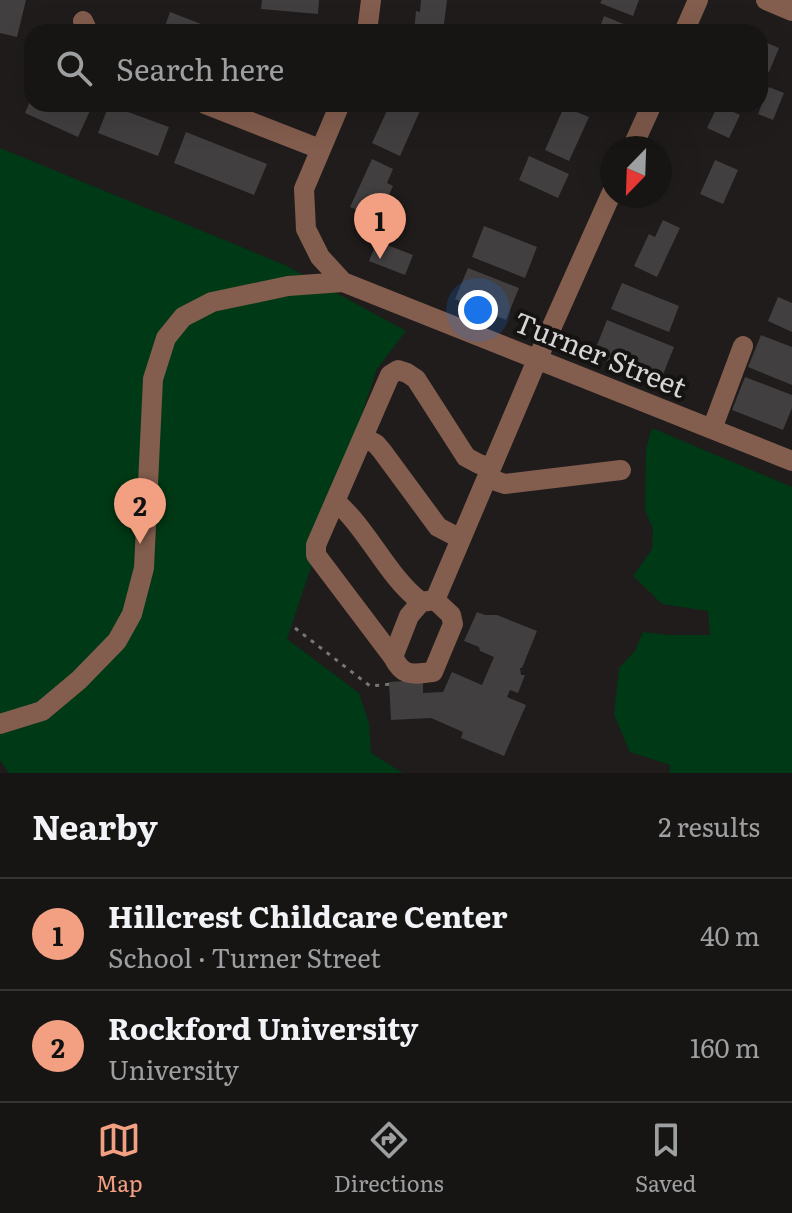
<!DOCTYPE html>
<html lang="en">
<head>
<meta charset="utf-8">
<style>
	:root { --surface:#171514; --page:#242222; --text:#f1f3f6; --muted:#9e9fa0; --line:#363434; --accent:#f2a081 }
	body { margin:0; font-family:Literata,serif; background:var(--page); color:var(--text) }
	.compass { position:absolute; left:600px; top:136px; width:72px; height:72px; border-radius:50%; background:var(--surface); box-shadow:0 8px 32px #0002; rotate:203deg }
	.you { position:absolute; left:478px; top:310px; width:28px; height:28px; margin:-20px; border:6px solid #fff; border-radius:50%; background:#1a73e8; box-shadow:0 0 0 12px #1a73e833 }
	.badge { display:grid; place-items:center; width:52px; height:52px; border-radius:50%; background:var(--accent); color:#111; font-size:26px; font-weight:700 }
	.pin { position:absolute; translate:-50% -66px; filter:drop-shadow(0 2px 4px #0008) }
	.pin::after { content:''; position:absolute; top:42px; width:28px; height:24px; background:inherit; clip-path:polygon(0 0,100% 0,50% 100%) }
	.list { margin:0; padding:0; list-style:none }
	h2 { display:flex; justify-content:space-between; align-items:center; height:104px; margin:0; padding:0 32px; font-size:34px }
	h2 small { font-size:26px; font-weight:400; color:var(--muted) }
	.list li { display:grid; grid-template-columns:52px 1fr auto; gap:24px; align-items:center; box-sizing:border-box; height:112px; padding:0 32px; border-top:2px solid var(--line) }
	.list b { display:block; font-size:30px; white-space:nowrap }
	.list p { margin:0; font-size:26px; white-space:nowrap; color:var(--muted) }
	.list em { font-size:26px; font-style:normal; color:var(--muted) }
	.icon { flex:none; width:44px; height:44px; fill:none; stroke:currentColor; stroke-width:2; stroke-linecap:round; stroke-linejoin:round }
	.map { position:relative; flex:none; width:792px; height:773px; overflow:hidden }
	.search { position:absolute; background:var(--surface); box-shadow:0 8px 32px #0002; left:24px; right:24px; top:24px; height:88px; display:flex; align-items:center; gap:20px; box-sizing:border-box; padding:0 28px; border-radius:24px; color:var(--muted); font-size:30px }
	.sheet { height:328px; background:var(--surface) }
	nav { display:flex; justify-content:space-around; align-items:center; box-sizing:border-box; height:112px; border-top:2px solid var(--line); background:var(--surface); font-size:22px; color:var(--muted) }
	nav a { display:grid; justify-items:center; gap:4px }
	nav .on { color:var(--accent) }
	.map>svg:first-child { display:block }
	.green { fill:#003915 }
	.building { fill:#423f41 }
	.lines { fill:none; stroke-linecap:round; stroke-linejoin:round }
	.path { stroke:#787575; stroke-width:3; stroke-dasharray:4 6; stroke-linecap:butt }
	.minor { stroke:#835d4e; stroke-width:20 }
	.labels { text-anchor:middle; stroke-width:8; stroke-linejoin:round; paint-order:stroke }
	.street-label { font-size:28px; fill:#d6d4d4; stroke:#151312 }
</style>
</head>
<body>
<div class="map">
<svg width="792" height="773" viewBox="0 0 792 773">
	<rect width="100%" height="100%" fill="#1f1c1b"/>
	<!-- green -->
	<path class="green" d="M 0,148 L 285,265 L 406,331 L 377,369 L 287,639 L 359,693 L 369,723 L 371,753 L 403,773 L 9,773 L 0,760 Z
		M 652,428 L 792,487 L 792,773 L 670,773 L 670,765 L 630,752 L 614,715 L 619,668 L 635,651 L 643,632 L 670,635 L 710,635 L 708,611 L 662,604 L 633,576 L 652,549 L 653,529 L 645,510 L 646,449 Z"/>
	<!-- building -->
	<path class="building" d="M 0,0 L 26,0 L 17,37 L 0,33 Z
		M 262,0 L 319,0 L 318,14 L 261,9 Z
		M 421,0 L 447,0 L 443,32 L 414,32 L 416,11 L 420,12 Z
		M 602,0 L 639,0 L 633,16 L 600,3 Z
		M 170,12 L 222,32 L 163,32 Z
		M 604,16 L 626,25 L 623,32 L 598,32 Z
		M 760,40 L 779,48 L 769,72 L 760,68 Z
		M 769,87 L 784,93 L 773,120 L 758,114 Z
		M 32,97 L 32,104 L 93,104 L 78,137 L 25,113 Z
		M 390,104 L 423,104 L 400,156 L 372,143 Z
		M 109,105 L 169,127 L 158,156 L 98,133 Z
		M 718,105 L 740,115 L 729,138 L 707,128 Z
		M 564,107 L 589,117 L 569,161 L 545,150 Z
		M 186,132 L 267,164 L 254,195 L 174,163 Z
		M 529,156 L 569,174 L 558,198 L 519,180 Z
		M 372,159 L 393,169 L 387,183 L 393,186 L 378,219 L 350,207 Z
		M 715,160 L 738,170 L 723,204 L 700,194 Z
		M 663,220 L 680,228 L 657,277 L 634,266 L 649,234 L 655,237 Z
		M 484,226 L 537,247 L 525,278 L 472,257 Z
		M 377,241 L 413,255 L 405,275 L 369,261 Z
		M 468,268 L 519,288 L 506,320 L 455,299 Z
		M 622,283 L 679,306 L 669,332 L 611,309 Z
		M 778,297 L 792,303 L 792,332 L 768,321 Z
		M 607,320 L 674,347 L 660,382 L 593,355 Z
		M 761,335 L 792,347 L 792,385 L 748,367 Z
		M 745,377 L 792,395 L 792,408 L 783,430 L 732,410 Z
		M 477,612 L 485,615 L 497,615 L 537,631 L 522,668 L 520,668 L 521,675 L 525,675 L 518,693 L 510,690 L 507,697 L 526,705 L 504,756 L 461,738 L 463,732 L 431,718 L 391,720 L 389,682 L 423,680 L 423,693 L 443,692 L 452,672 L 482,685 L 494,657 L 480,651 L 479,647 L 464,641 Z"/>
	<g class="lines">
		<!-- path -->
		<path class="path" d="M 295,628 L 370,686 L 392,684"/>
		<!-- minor -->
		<path class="minor" d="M 766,0 L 792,11
			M 83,21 L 88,32
			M 367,32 L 371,0
			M 684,32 L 698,0
			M 205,104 L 320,149
			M 340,104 L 304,189 L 306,229 L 320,257 L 343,282 L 792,461
			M 632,148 L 652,104
			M 712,429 L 743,346
			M 363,437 L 376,444 L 382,451 L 438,527 L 461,539
			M 487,478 L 505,484 L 621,470
			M 335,501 C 369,530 386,575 421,602
			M 435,600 L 451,615 L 453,624 L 433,672 C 412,674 404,678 393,657 L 409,616 L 421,602 L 435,600 L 537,360 L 612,192
			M 393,657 L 316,555 L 316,545 L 390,375 L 398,370 L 407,373 L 416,379 L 466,457 L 479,464 L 491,468
			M 0,724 L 42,711 L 79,680 L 117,641 L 132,614 L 144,568 L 153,379 L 166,338 L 183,317 L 212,302 L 288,286 L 343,282"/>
	</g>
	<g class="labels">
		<!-- street labels -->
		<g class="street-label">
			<text transform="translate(600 355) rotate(22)" y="10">Turner Street</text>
		</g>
	</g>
</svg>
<svg class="compass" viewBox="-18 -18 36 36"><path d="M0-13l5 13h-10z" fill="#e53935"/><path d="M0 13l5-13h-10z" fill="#9e9fa0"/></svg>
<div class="you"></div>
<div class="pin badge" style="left:380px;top:259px">1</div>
<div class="pin badge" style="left:140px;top:544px">2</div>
<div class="search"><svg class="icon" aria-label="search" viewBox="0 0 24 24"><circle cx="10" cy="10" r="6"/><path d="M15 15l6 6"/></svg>Search here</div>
</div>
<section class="sheet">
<h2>Nearby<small>2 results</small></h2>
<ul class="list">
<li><span class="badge">1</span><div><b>Hillcrest Childcare Center</b><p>School · Turner Street</p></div><em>40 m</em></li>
<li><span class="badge">2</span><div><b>Rockford University</b><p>University</p></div><em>160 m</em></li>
</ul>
</section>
<nav>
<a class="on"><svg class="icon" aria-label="map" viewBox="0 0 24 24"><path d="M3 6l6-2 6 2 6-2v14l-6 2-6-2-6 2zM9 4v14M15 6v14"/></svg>Map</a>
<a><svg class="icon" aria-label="directions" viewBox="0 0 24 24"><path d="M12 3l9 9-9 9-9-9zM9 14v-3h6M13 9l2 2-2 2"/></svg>Directions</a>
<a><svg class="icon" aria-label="saved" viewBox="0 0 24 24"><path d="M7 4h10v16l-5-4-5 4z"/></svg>Saved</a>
</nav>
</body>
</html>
